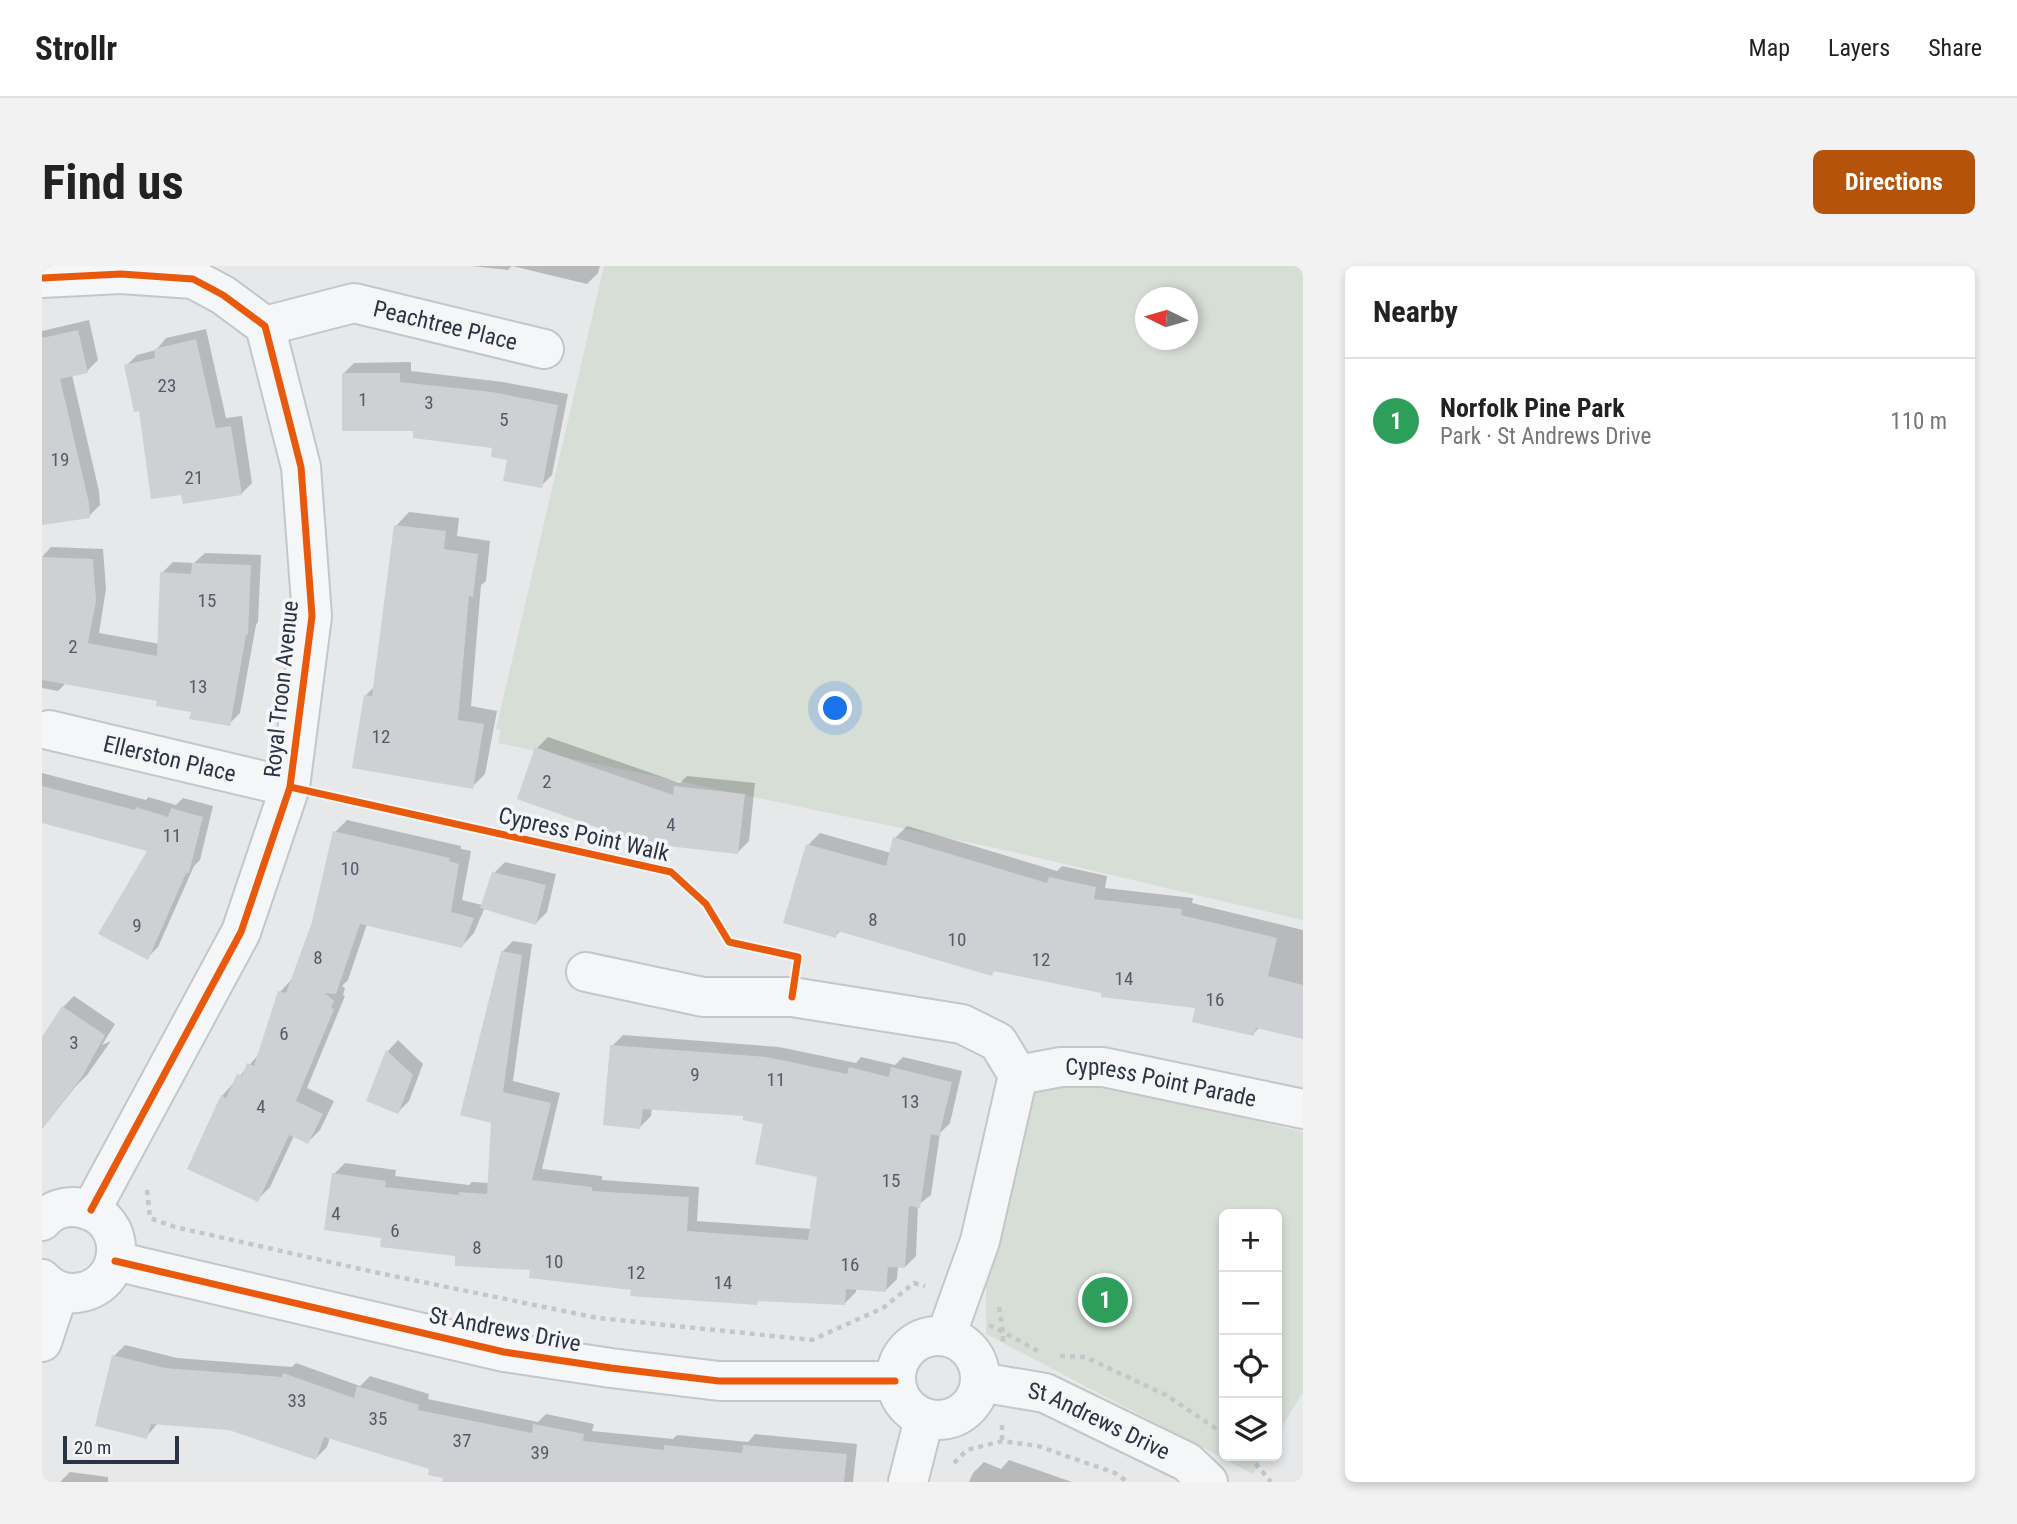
<!DOCTYPE html>
<html lang="en">
<head>
<meta charset="utf-8">
<style>
	:root { --surface:#fff; --page:#f2f2f2; --text:#222; --muted:#767676; --line:#e0e0e0; --accent:#b45309 }
	body { margin:0; font-family:"Roboto Condensed",sans-serif; background:var(--page); color:var(--text) }
	.controls { position:absolute; right:21px; bottom:21px; display:grid; overflow:hidden; border-radius:10px; box-shadow:0 4px 10px #0003 }
	.controls button { width:63px; height:63px; display:grid; place-items:center; padding:0; border:0; border-bottom:2px solid var(--line); background:var(--surface); color:var(--text); font:35px sans-serif }
	.compass { position:absolute; left:1093px; top:21px; width:63px; height:63px; border-radius:50%; background:var(--surface); box-shadow:0 4px 10px #0003; rotate:275deg }
	.scale { position:absolute; left:21px; bottom:18px; width:116px; box-sizing:border-box; padding-left:7px; border:4px solid #2b3445; border-top:0; font-size:19px; line-height:24px; white-space:nowrap; color:#2b3445; -webkit-text-stroke:5px #f4f6f9; paint-order:stroke }
	.you { position:absolute; left:794px; top:443px; width:24px; height:24px; margin:-18px; border:5px solid #fff; border-radius:50%; background:#1a73e8; box-shadow:0 0 0 10px #1a73e833 }
	.badge { display:grid; place-items:center; width:46px; height:46px; border-radius:50%; background:var(--accent); color:#fff; font-size:23px; font-weight:700 }
	.pin { position:absolute; translate:-50% -50%; border:4px solid #fff; box-shadow:0 2px 7px #0006 }
	.list { margin:0; padding:0; list-style:none }
	h2 { display:flex; justify-content:space-between; align-items:center; height:91px; margin:0; padding:0 28px; font-size:30px }
	h2 small { font-size:23px; font-weight:400; color:var(--muted) }
	.list li { display:grid; grid-template-columns:46px 1fr auto; gap:21px; align-items:center; box-sizing:border-box; height:126px; padding:0 28px; border-top:2px solid var(--line) }
	.list b { display:block; font-size:26px; white-space:nowrap }
	.list p { margin:0; font-size:23px; white-space:nowrap; color:var(--muted) }
	.list em { font-size:23px; font-style:normal; color:var(--muted) }
	.icon { flex:none; width:38px; height:38px; fill:none; stroke:currentColor; stroke-width:2; stroke-linecap:round; stroke-linejoin:round }
	.map { position:relative; flex:none; width:1261px; height:1216px; overflow:hidden; border-radius:10px }
	header { display:flex; align-items:center; gap:42px; box-sizing:border-box; height:98px; padding:0 35px; background:var(--surface); border-bottom:2px solid var(--line) }
	header strong { font-size:33px }
	nav { display:flex; gap:38px; margin-inline-start:auto; font-size:24px }
	.intro { display:flex; align-items:center; justify-content:space-between; box-sizing:border-box; height:168px; padding:0 42px }
	h1 { margin:0; font-size:49px }
	.button { padding:18px 32px; border-radius:10px; background:var(--accent); color:#fff; font-size:24px; font-weight:700 }
	main { display:flex; gap:42px; padding:0 42px }
	aside { flex:1; background:var(--surface); border-radius:10px; box-shadow:0 4px 10px #0003 }
	.map>svg:first-child { display:block }
	.green { fill:#d6ded6; fill-rule:evenodd }
	.shadow { fill:#0003 }
	.building { fill:#ced0d3 }
	.lines { fill:none; stroke-linecap:round; stroke-linejoin:round }
	.minor-casing { stroke:#c4c6c8; stroke-width:42 }
	.path { stroke:#c5c6ca; stroke-width:4.5; stroke-dasharray:5 5; stroke-linecap:butt }
	.minor { stroke:#f5f6f7; stroke-width:38 }
	.cycleway-casing { stroke:#f4f6f9; stroke-width:11 }
	.cycleway { stroke:#e8590c; stroke-width:7 }
	.labels { text-anchor:middle; stroke-width:7; stroke-linejoin:round; paint-order:stroke }
	.number-label { font-size:19px; fill:#545c69 }
	.street-label { font-size:23px; fill:#2b3445; stroke:#f4f6f9 }
</style>
</head>
<body>
<header>
<strong>Strollr</strong>
<nav><a>Map</a><a>Layers</a><a>Share</a></nav>
</header>
<div class="intro"><h1>Find us</h1><a class="button">Directions</a></div>
<main>
<div class="map">
<svg width="1261" height="1216" viewBox="0 0 1261 1216">
	<rect width="100%" height="100%" fill="#e6e8ea"/>
	<!-- green -->
	<path class="green" d="M 562,0 L 1261,0 L 1261,654 L 972,586 L 456,477 L 459,464 L 454,463 ZM 1104,32 L 1146,32 L 1146,74 L 1104,74 Z
		M 1041,811 L 1261,866 L 1261,1126 L 1235,1169 L 1235,948 L 1182,948 L 1182,1190 L 1222,1190 L 1211,1208 L 944,1068 L 944,1000 L 981,835 L 1007,819 Z"/>
	<!-- shadow -->
	<path class="shadow" d="M 429,0 L 470,0 L 466,4 Z
		M 470,0 L 558,0 L 556,7 L 545,18 Z
		M 47,54 L 56,94 L 45,105 L 30,109 L 57,225 L 58,239 L 47,250 L 0,257 L 0,65 Z
		M 164,63 L 184,152 L 200,150 L 210,217 L 199,228 L 98,143 L 84,100 L 95,89 L 114,84 L 124,72 Z
		M 369,96 L 369,105 L 461,116 L 526,128 L 510,209 L 499,220 L 452,180 L 373,164 L 301,108 L 312,97 Z
		M 367,246 L 417,252 L 415,270 L 448,275 L 444,315 L 439,319 L 429,440 L 455,445 L 443,508 L 430,521 L 324,429 L 333,420 L 354,260 Z
		M 9,281 L 61,283 L 64,323 L 57,367 L 118,378 L 120,307 L 131,296 L 152,297 L 163,287 L 219,289 L 216,356 L 214,359 L 198,447 L 187,458 L 117,433 L 24,417 L 16,425 L 0,422 L 0,291 Z
		M 506,471 L 638,517 L 645,510 L 713,517 L 707,575 L 696,586 L 478,532 L 495,482 Z
		M 0,507 L 104,534 L 106,531 L 134,539 L 141,532 L 171,540 L 158,594 L 152,600 L 116,681 L 105,692 L 108,584 L 0,556 Z
		M 305,554 L 419,580 L 419,583 L 429,585 L 420,634 L 440,639 L 452,607 L 463,596 L 514,608 L 505,646 L 494,657 L 443,641 L 432,667 L 420,680 L 325,658 L 306,714 L 300,720 L 303,722 L 301,729 L 303,730 L 265,822 L 292,835 L 278,864 L 266,876 L 252,870 L 228,921 L 215,934 L 180,830 L 218,787 L 238,726 L 250,713 L 272,657 L 293,566 Z
		M 865,560 L 1015,605 L 1020,600 L 1065,610 L 1063,622 L 1151,632 L 1150,637 L 1261,664 L 1261,771 L 1218,761 L 1211,768 L 1155,741 L 1061,725 L 954,703 L 949,708 L 799,664 L 793,670 L 766,579 L 778,567 L 849,587 L 853,572 Z
		M 471,675 L 490,678 L 471,815 L 518,827 L 500,903 L 560,910 L 560,914 L 657,921 L 655,955 L 770,963 L 777,909 L 723,857 L 704,848 L 610,842 L 609,850 L 598,861 L 570,780 L 581,769 L 737,781 L 814,797 L 819,791 L 853,799 L 861,791 L 920,805 L 908,857 L 898,867 L 889,929 L 876,939 L 874,990 L 863,1001 L 856,1000 L 855,1013 L 844,1024 L 814,1022 L 814,1026 L 803,1037 L 718,1033 L 714,1037 L 591,1022 L 415,988 L 341,971 L 292,908 L 303,897 L 354,904 L 353,910 L 427,919 L 430,916 L 447,917 L 460,686 Z
		M 32,730 L 73,758 L 60,779 L 69,775 L 45,809 L 34,820 L 0,863 L 0,774 L 21,741 Z
		M 356,774 L 381,798 L 367,835 L 356,846 L 326,834 L 346,785 Z
		M 83,1079 L 135,1092 L 250,1101 L 254,1097 L 318,1120 L 328,1110 L 387,1128 L 386,1133 L 496,1156 L 504,1148 L 552,1158 L 550,1165 L 631,1173 L 635,1169 L 706,1176 L 713,1168 L 815,1178 L 811,1216 L 402,1216 L 403,1211 L 389,1202 L 288,1171 L 285,1181 L 274,1192 L 187,1163 L 116,1157 L 104,1171 L 72,1090 Z
		M 967,1194 L 1030,1216 L 927,1216 L 931,1207 L 942,1196 L 959,1203 Z
		M 28,1206 L 66,1211 L 66,1216 L 18,1216 Z"/>
	<!-- building -->
	<path class="building" d="M 36,64 L 46,107 L 18,113 L 47,237 L 48,252 L 0,259 L 0,72 Z
		M 154,73 L 174,162 L 189,160 L 200,229 L 141,238 L 139,229 L 109,233 L 97,145 L 92,146 L 82,99 L 113,92 L 112,83 Z
		M 300,107 L 358,107 L 358,116 L 450,126 L 516,139 L 500,222 L 461,215 L 465,194 L 449,191 L 450,182 L 371,172 L 371,165 L 300,165 Z
		M 352,259 L 404,265 L 402,283 L 436,288 L 431,331 L 427,330 L 416,454 L 442,458 L 431,523 L 310,502 L 322,429 L 330,430 Z
		M 0,291 L 51,293 L 54,335 L 46,377 L 115,390 L 118,306 L 149,308 L 150,297 L 209,299 L 206,369 L 204,369 L 188,460 L 147,453 L 149,446 L 114,440 L 115,435 L 0,414 Z
		M 493,481 L 631,529 L 632,520 L 703,528 L 696,588 L 599,577 L 475,533 Z
		M 0,520 L 93,544 L 94,541 L 126,551 L 129,542 L 161,551 L 147,607 L 144,607 L 106,694 L 56,668 L 105,585 L 0,557 Z
		M 291,565 L 408,592 L 407,595 L 417,598 L 409,646 L 432,652 L 420,682 L 318,658 L 294,728 L 283,727 L 292,735 L 289,742 L 292,743 L 254,835 L 281,848 L 266,878 L 247,869 L 216,936 L 145,903 L 179,829 L 184,832 L 195,808 L 200,810 L 205,797 L 212,800 L 236,725 L 244,727 L 270,656 Z
		M 851,571 L 1005,617 L 1007,611 L 1054,621 L 1052,633 L 1140,643 L 1139,649 L 1235,672 L 1226,710 L 1261,719 L 1261,773 L 1214,762 L 1212,770 L 1150,756 L 1153,742 L 1059,731 L 1059,727 L 952,705 L 950,710 L 796,665 L 794,672 L 741,657 L 764,578 L 844,600 Z
		M 450,606 L 504,619 L 494,659 L 438,642 Z
		M 459,685 L 480,689 L 461,826 L 509,837 L 490,914 L 550,921 L 550,925 L 647,931 L 645,965 L 766,974 L 775,911 L 713,898 L 721,858 L 701,854 L 701,850 L 601,843 L 598,863 L 561,859 L 568,779 L 725,791 L 805,808 L 807,801 L 847,811 L 849,801 L 910,816 L 897,870 L 889,868 L 878,942 L 867,940 L 863,1002 L 846,1001 L 844,1026 L 804,1023 L 803,1039 L 715,1035 L 715,1039 L 588,1030 L 589,1024 L 487,1012 L 488,1004 L 413,1000 L 413,990 L 338,981 L 339,972 L 282,964 L 290,907 L 344,915 L 343,921 L 417,929 L 417,926 L 445,928 L 449,857 L 418,849 Z
		M 20,740 L 63,769 L 40,811 L 0,863 L 0,771 Z
		M 344,784 L 371,809 L 356,848 L 324,835 Z
		M 70,1089 L 123,1102 L 240,1111 L 241,1107 L 312,1132 L 315,1120 L 377,1139 L 376,1144 L 490,1167 L 491,1158 L 542,1168 L 541,1175 L 622,1184 L 622,1179 L 700,1187 L 701,1179 L 805,1188 L 802,1216 L 400,1216 L 401,1212 L 386,1209 L 387,1203 L 282,1171 L 274,1194 L 187,1164 L 109,1158 L 105,1173 L 53,1160 Z"/>
	<g class="lines">
		<!-- minor casing -->
		<g class="minor-casing">
			<g id="minor">
				<path d="M 0,12 L 79,8 L 151,13 L 181,29 L 223,60 L 259,201 L 270,350 L 248,521 L 199,666 L 49,944"/>
				<path id="s1" d="M 223,60 L 312,37 L 502,83"/>
				<path id="s2" d="M 7,464 L 248,521"/>
				<path d="M 544,706 L 661,731 L 750,731 L 920,758 L 956,776 L 976,809 L 938,975 L 904,1070"/>
				<path id="s3" d="M 976,809 L 1019,801 L 1061,801 L 1261,843"/>
				<path d="M 0,955 C 10,943 25,939 39,942 C 89,952 84,1022 34,1027 C 20,1028 9,1023 0,1013"/>
				<path d="M 73,995 L 462,1086 L 569,1102 L 677,1115 L 853,1115"/>
				<circle cx="896" cy="1112" r="42"/>
				<path d="M 0,1076 L 17,1025"/>
				<path id="s4" d="M 938,1116 L 1003,1127 L 1145,1196 L 1166,1216"/>
				<path d="M 866,1216 L 882,1153"/>
			</g>
		</g>
		<!-- path -->
		<path class="path" d="M 105,924 L 108,952 L 133,961 L 332,1006 L 556,1052 L 770,1074 L 841,1042 L 872,1017 L 883,1020
			M 957,1041 L 961,1066 L 996,1085
			M 947,1059 L 961,1066 L 961,1080
			M 1018,1090 L 1043,1091 L 1124,1129 L 1182,1168
			M 960,1159 L 960,1175
			M 1207,1190 L 1229,1216
			M 912,1197 L 925,1184 L 960,1175 L 996,1180 L 1073,1207 L 1086,1216"/>
		<!-- minor -->
		<use href="#minor" class="minor"/>
		<!-- cycleway casing -->
		<g class="cycleway-casing">
			<path id="cycleway" d="M 0,12 L 79,8 L 151,13 L 181,29 L 223,60 L 259,201 L 270,350 L 248,521 L 199,666 L 49,944
				M 248,521 L 629,606 L 664,638 L 687,676 L 756,691 L 750,731
				M 73,995 L 462,1086 L 569,1102 L 677,1115 L 853,1115"/>
		</g>
		<!-- cycleway -->
		<use href="#cycleway" class="cycleway"/>
	</g>
	<g class="labels">
		<!-- number labels -->
		<g class="number-label">
			<text x="125" y="126">23</text>
			<text x="321" y="140">1</text>
			<text x="387" y="143">3</text>
			<text x="462" y="160">5</text>
			<text x="18" y="200">19</text>
			<text x="152" y="218">21</text>
			<text x="165" y="341">15</text>
			<text x="31" y="387">2</text>
			<text x="156" y="427">13</text>
			<text x="339" y="477">12</text>
			<text x="505" y="522">2</text>
			<text x="629" y="565">4</text>
			<text x="130" y="576">11</text>
			<text x="308" y="609">10</text>
			<text x="831" y="660">8</text>
			<text x="95" y="666">9</text>
			<text x="915" y="680">10</text>
			<text x="276" y="698">8</text>
			<text x="999" y="700">12</text>
			<text x="1082" y="719">14</text>
			<text x="1173" y="740">16</text>
			<text x="242" y="774">6</text>
			<text x="32" y="783">3</text>
			<text x="653" y="815">9</text>
			<text x="734" y="820">11</text>
			<text x="868" y="842">13</text>
			<text x="219" y="847">4</text>
			<text x="849" y="921">15</text>
			<text x="294" y="954">4</text>
			<text x="353" y="971">6</text>
			<text x="435" y="988">8</text>
			<text x="512" y="1002">10</text>
			<text x="808" y="1005">16</text>
			<text x="594" y="1013">12</text>
			<text x="681" y="1023">14</text>
			<text x="255" y="1141">33</text>
			<text x="336" y="1159">35</text>
			<text x="420" y="1181">37</text>
			<text x="498" y="1193">39</text>
		</g>
		<!-- street labels -->
		<g class="street-label">
			<text dy="8" stroke="none"><textPath href="#s1" startOffset="186">Peachtree Place</textPath></text>
			<text transform="translate(239 423) rotate(-84)" y="8">Royal Troon Avenue</text>
			<text dy="8" stroke="none"><textPath href="#s2" startOffset="124">Ellerston Place</textPath></text>
			<text transform="translate(542 568) rotate(13)" y="8">Cypress Point Walk</text>
			<text dy="8" stroke="none"><textPath href="#s3" startOffset="145">Cypress Point Parade</textPath></text>
			<text transform="translate(463 1063) rotate(11)" y="8">St Andrews Drive</text>
			<text dy="8" stroke="none"><textPath href="#s4" startOffset="126">St Andrews Drive</textPath></text>
		</g>
	</g>
</svg>
<div class="controls">
<button>+</button>
<button>−</button>
<button><svg class="icon" aria-label="locate" viewBox="0 0 24 24"><circle cx="12" cy="12" r="6"/><path d="M12 2v4M12 18v4M2 12h4M18 12h4"/></svg></button>
<button><svg class="icon" aria-label="layers" viewBox="0 0 24 24"><path d="M12 4l9 5-9 5-9-5zM3 14l9 5 9-5"/></svg></button>
</div>
<svg class="compass" viewBox="-18 -18 36 36"><path d="M0-13l5 13h-10z" fill="#e53935"/><path d="M0 13l5-13h-10z" fill="#767676"/></svg>
<div class="scale">20 m</div>
<div class="you"></div>
<div class="pin badge" style="left:1063px;top:1034px;background:#2e9e5b">1</div>
</div>
<aside>
<h2>Nearby<small></small></h2>
<ul class="list">
<li><span class="badge" style="background:#2e9e5b">1</span><div><b>Norfolk Pine Park</b><p>Park · St Andrews Drive</p></div><em>110 m</em></li>
</ul>
</aside>
</main>
</body>
</html>
